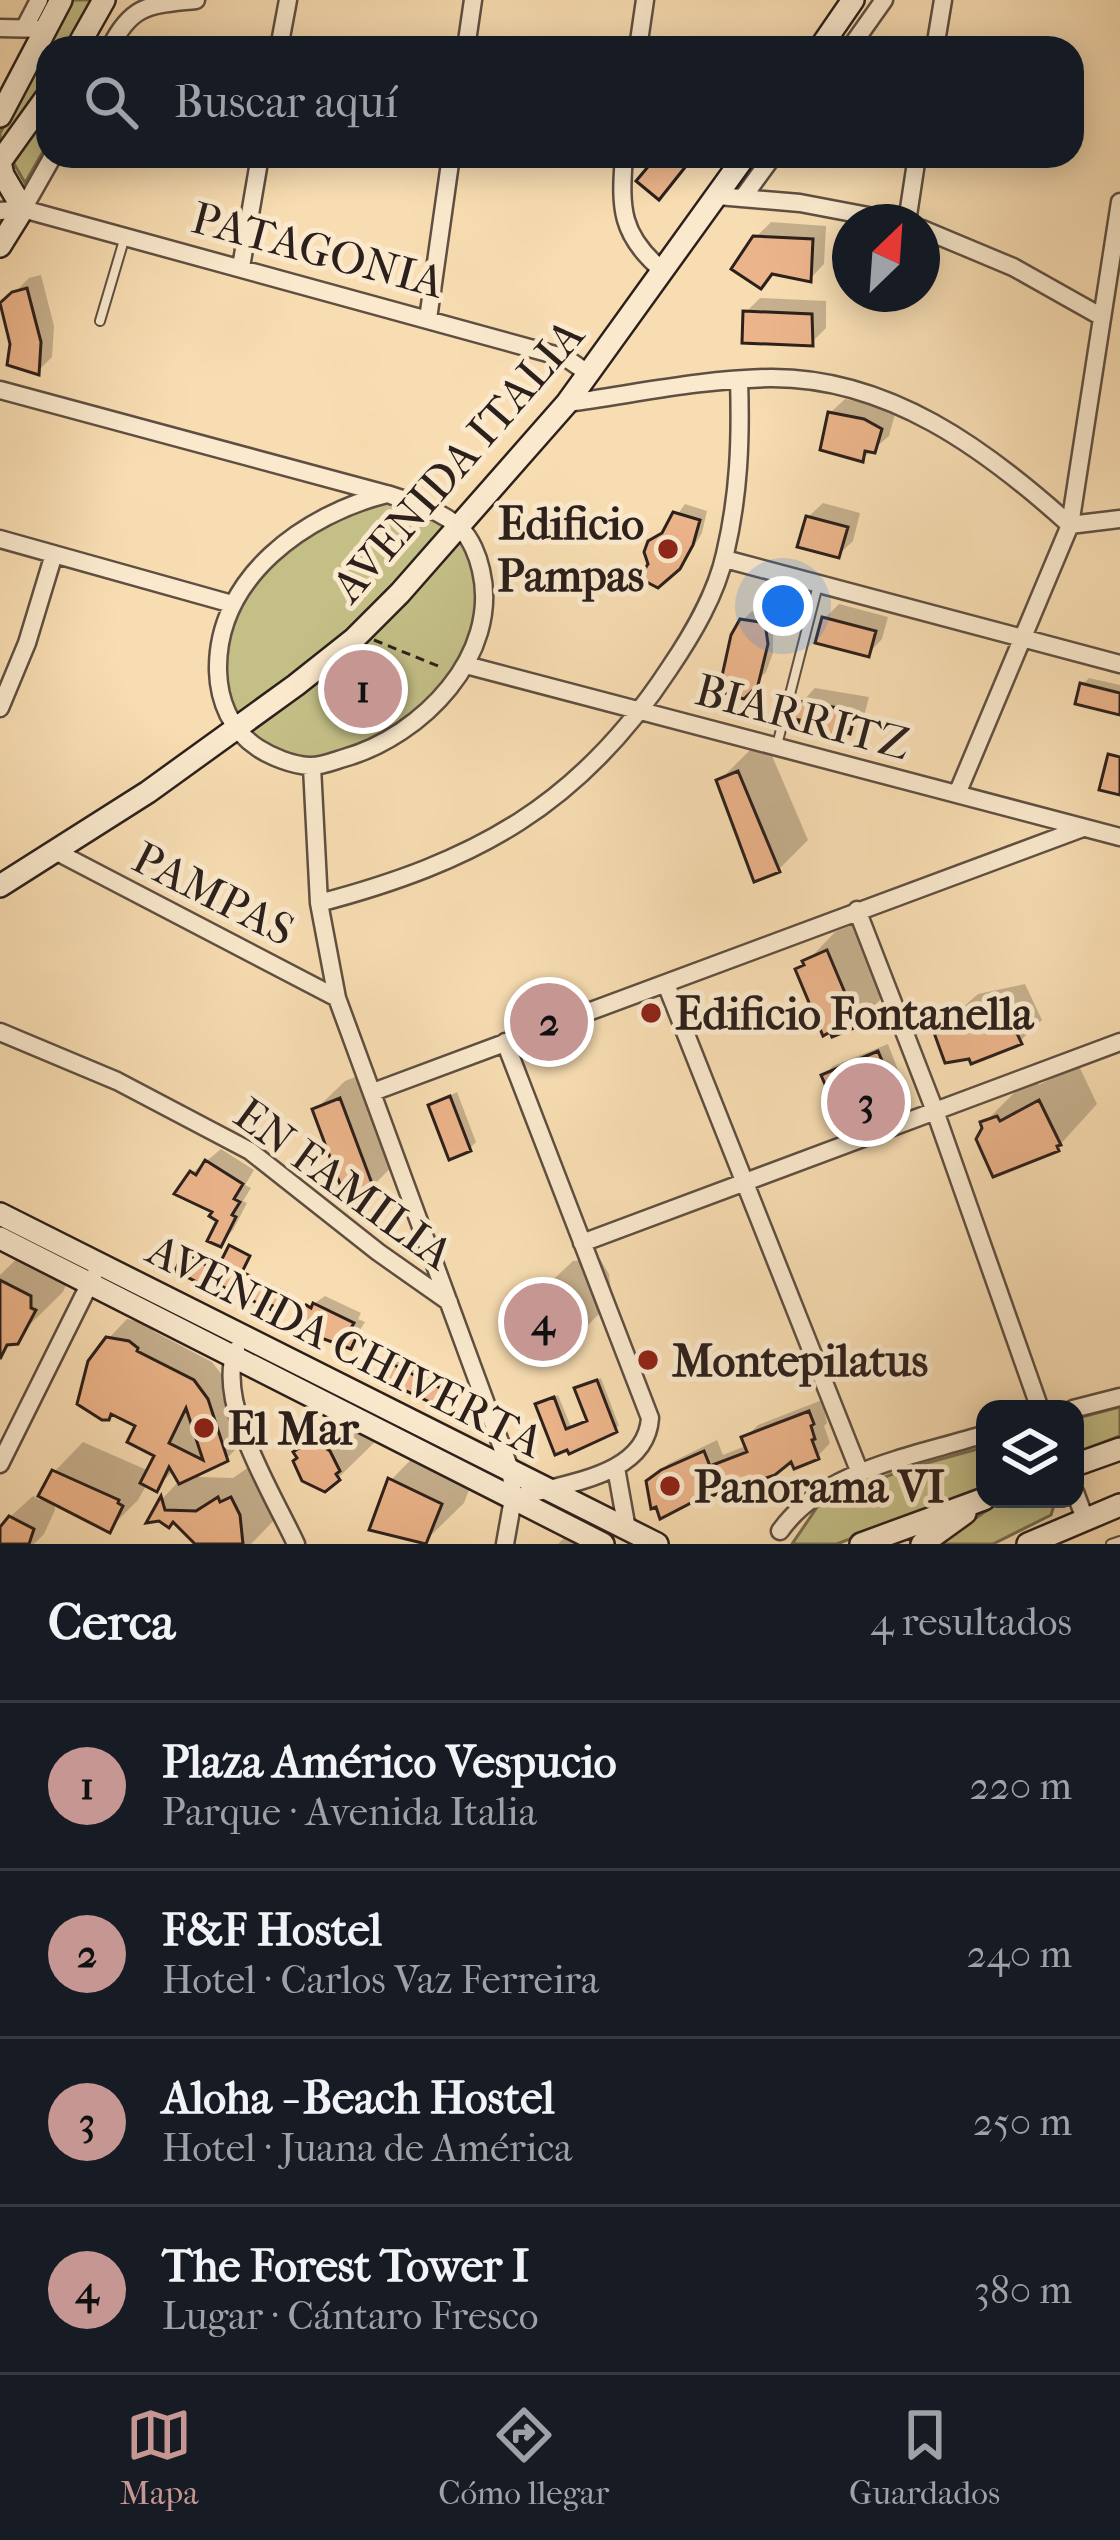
<!DOCTYPE html>
<html lang="es">
<head>
<meta charset="utf-8">
<style>
	:root { --surface:#171b24; --page:#20242c; --text:#f1f3f6; --muted:#9ea1a6; --line:#363941; --accent:#c59692 }
	body { margin:0; font-family:"IM FELL French Canon",serif; background:var(--page); color:var(--text) }
	.controls { position:absolute; right:36px; bottom:36px; display:grid; overflow:hidden; border-radius:24px; box-shadow:0 6px 30px #0003 }
	.controls button { width:108px; height:108px; display:grid; place-items:center; padding:0; border:0; border-bottom:3px solid var(--line); background:var(--surface); color:var(--text); font:60px sans-serif }
	.compass { position:absolute; left:832px; top:204px; width:108px; height:108px; border-radius:50%; background:var(--surface); box-shadow:0 6px 30px #0003; rotate:25deg }
	.you { position:absolute; left:783px; top:606px; width:42px; height:42px; margin:-30px; border:9px solid #fff; border-radius:50%; background:#1a73e8; box-shadow:0 0 0 18px #1a73e833 }
	.badge { display:grid; place-items:center; width:78px; height:78px; border-radius:50%; background:var(--accent); color:#111; font-size:39px; font-weight:700 }
	.pin { position:absolute; translate:-50% -50%; border:6px solid #fff; box-shadow:0 3px 12px #0006 }
	.list { margin:0; padding:0; list-style:none }
	h2 { display:flex; justify-content:space-between; align-items:center; height:156px; margin:0; padding:0 48px; font-size:51px }
	h2 small { font-size:39px; font-weight:400; color:var(--muted) }
	.list li { display:grid; grid-template-columns:78px 1fr auto; gap:36px; align-items:center; box-sizing:border-box; height:168px; padding:0 48px; border-top:3px solid var(--line) }
	.list b { display:block; font-size:45px; white-space:nowrap }
	.list p { margin:0; font-size:39px; white-space:nowrap; color:var(--muted) }
	.list em { font-size:39px; font-style:normal; color:var(--muted) }
	.icon { flex:none; width:66px; height:66px; fill:none; stroke:currentColor; stroke-width:2; stroke-linecap:round; stroke-linejoin:round }
	.map { position:relative; flex:none; width:1120px; height:1544px; overflow:hidden }
	.search { position:absolute; background:var(--surface); box-shadow:0 6px 30px #0003; left:36px; right:36px; top:36px; height:132px; display:flex; align-items:center; gap:30px; box-sizing:border-box; padding:0 42px; border-radius:36px; color:var(--muted); font-size:45px }
	.sheet { height:828px; background:var(--surface) }
	nav { display:flex; justify-content:space-around; align-items:center; box-sizing:border-box; height:168px; border-top:3px solid var(--line); background:var(--surface); font-size:33px; color:var(--muted) }
	nav a { display:grid; justify-items:center; gap:6px }
	nav .on { color:var(--accent) }
	.map>svg:first-child { display:block }
	.green { fill:#c4bf87; stroke:#787052; stroke-width:3 }
	.shadow { fill:#0003 }
	.building { fill:#ecb48a; stroke:#2c201c; stroke-width:3; fill-rule:evenodd }
	.lines { fill:none; stroke-linecap:round; stroke-linejoin:round }
	.lane-casing { stroke:#5f4f42; stroke-width:12 }
	.street-casing { stroke:#5f4f42; stroke-width:21 }
	.secondary-casing { stroke:#2c201c; stroke-width:26 }
	.path { stroke:#2c201c; stroke-width:3; stroke-dasharray:9 6; stroke-linecap:butt }
	.lane { stroke:#fae9cd; stroke-width:8 }
	.street { stroke:#fae9cd; stroke-width:16 }
	.secondary { stroke:#fae9cd; stroke-width:21 }
	.poi-dot { fill:#8f2418; stroke:#fae9cd; stroke-width:4.5 }
	.labels { text-anchor:middle; stroke-width:10; stroke-linejoin:round; paint-order:stroke }
	.street-label { font-size:45px; fill:#2c201c; stroke:#fae9cd }
	.poi-label { font-size:45px; font-weight:bold; fill:#2c201c; stroke:#fae9cd; text-anchor:start }
</style>
</head>
<body>
<div class="map">
<svg width="1120" height="1544" viewBox="0 0 1120 1544">
	<rect width="100%" height="100%" fill="#f8ddb2"/>
	<filter id="stains"><feTurbulence type="fractalNoise" baseFrequency=".00167" numOctaves="4"/><feColorMatrix values="0 0 0 0 .2 0 0 0 0 .09 0 0 0 0 .02 0 0 0 .5 -.17"/></filter>
	<radialGradient id="worn" r=".72"><stop offset=".6" stop-color="#630" stop-opacity="0"/><stop offset="1" stop-color="#630" stop-opacity=".3"/></radialGradient>
	<!-- green -->
	<path class="green" d="M 72,0 L 98,0 L 68,48 L 48,48 L 48,79 L 0,150 L 0,133 Z
		M 48,107 L 48,143 L 25,183 L 13,162 Z
		M 387,494 L 458,527 L 486,588 L 466,665 L 403,731 L 312,767 L 236,729 L 218,660 L 232,604 L 281,546 Z
		M 248,1350 L 500,1475 L 497,1481 L 246,1353 Z
		M 1120,1407 L 1120,1436 L 1075,1453 L 1075,1422 L 1078,1418 Z
		M 985,1447 L 985,1486 L 837,1544 L 792,1544 L 822,1500 L 912,1467 Z
		M 1003,1499 L 1056,1499 L 1051,1515 L 993,1544 L 939,1544 Z"/>
	<!-- shadow -->
	<path class="shadow" d="M 771,222 L 826,226 L 824,264 L 810,279 L 756,237 Z
		M 41,275 L 54,326 L 52,357 L 38,371 L 0,307 L 29,278 Z
		M 760,298 L 826,301 L 826,328 L 811,343 L 746,312 Z
		M 845,399 L 879,406 L 895,414 L 889,436 L 862,459 L 830,413 Z
		M 823,503 L 860,513 L 853,541 L 838,555 L 808,517 Z
		M 685,504 L 707,511 L 702,533 L 688,556 L 678,567 L 651,564 L 651,542 L 668,528 Z
		M 839,604 L 888,617 L 882,639 L 868,654 L 825,618 Z
		M 752,611 L 773,614 L 773,653 L 766,672 L 743,695 L 743,620 Z
		M 1089,678 L 1120,685 L 1120,712 L 1082,685 Z
		M 815,688 L 869,697 L 864,716 L 842,736 L 801,703 Z
		M 767,744 L 808,840 L 779,869 L 720,780 L 749,751 Z
		M 857,923 L 886,994 L 857,1023 L 799,970 L 835,932 Z
		M 1025,984 L 1042,1020 L 1020,1041 L 936,1031 L 978,994 Z
		M 888,1044 L 901,1078 L 892,1088 L 869,1096 L 871,1100 L 862,1110 L 824,1076 L 833,1066 Z
		M 1078,1064 L 1097,1104 L 1057,1148 L 984,1123 L 1022,1085 L 1036,1079 L 1039,1085 Z
		M 370,1071 L 401,1157 L 372,1187 L 315,1110 L 345,1081 Z
		M 457,1092 L 476,1142 L 469,1149 L 431,1105 Z
		M 221,1149 L 254,1170 L 245,1185 L 251,1188 L 243,1201 L 247,1203 L 233,1230 L 220,1244 L 220,1219 L 192,1173 Z
		M 40,1243 L 69,1258 L 68,1269 L 72,1271 L 63,1292 L 11,1343 L 0,1343 L 0,1275 L 27,1249 L 31,1251 Z
		M 600,1259 L 609,1274 L 612,1301 L 573,1340 L 515,1315 L 573,1261 Z
		M 325,1296 L 361,1313 L 358,1319 L 365,1322 L 350,1346 L 304,1311 Z
		M 127,1319 L 148,1324 L 155,1328 L 153,1331 L 212,1362 L 226,1380 L 245,1440 L 226,1459 L 198,1472 L 199,1477 L 233,1478 L 252,1465 L 265,1464 L 273,1480 L 279,1515 L 251,1544 L 198,1544 L 174,1519 L 151,1519 L 163,1498 L 180,1480 L 174,1470 L 156,1488 L 147,1484 L 138,1500 L 109,1529 L 54,1501 L 55,1510 L 44,1534 L 34,1544 L 0,1544 L 0,1526 L 33,1496 L 40,1500 L 54,1472 L 83,1442 L 149,1471 L 158,1454 L 139,1425 L 108,1339 Z
		M 394,1360 L 443,1385 L 437,1397 L 390,1364 Z
		M 601,1378 L 619,1426 L 557,1451 L 539,1405 L 558,1395 L 571,1427 L 590,1420 L 578,1389 Z
		M 822,1400 L 827,1423 L 824,1426 L 830,1443 L 818,1456 L 793,1457 L 654,1478 L 668,1464 L 717,1440 L 723,1455 L 748,1445 L 745,1438 L 758,1425 Z
		M 339,1402 L 368,1413 L 377,1430 L 377,1440 L 338,1478 L 302,1439 Z
		M 429,1441 L 478,1466 L 464,1503 L 425,1541 L 391,1480 Z
		M 587,1516 L 613,1544 L 558,1544 L 574,1528 Z"/>
	<!-- building -->
	<path class="building" d="M 657,156 L 694,156 L 659,200 L 636,181 Z
		M 753,236 L 813,239 L 811,282 L 772,274 L 761,289 L 731,269 Z
		M 27,288 L 41,342 L 39,375 L 7,365 L 10,344 L 0,303 L 12,292 Z
		M 743,311 L 812,314 L 813,346 L 742,343 Z
		M 828,412 L 864,419 L 882,429 L 875,453 L 865,451 L 863,462 L 820,450 Z
		M 673,512 L 700,520 L 693,545 L 680,569 L 658,588 L 639,578 L 648,564 L 644,552 L 648,541 L 662,533 Z
		M 806,516 L 848,527 L 839,558 L 797,547 Z
		M 822,617 L 876,631 L 869,657 L 815,643 Z
		M 740,619 L 765,623 L 768,644 L 758,685 L 744,699 L 725,693 L 722,676 L 731,635 Z
		M 1080,683 L 1120,693 L 1120,715 L 1075,704 Z
		M 798,701 L 856,711 L 850,734 L 845,732 L 843,740 L 797,728 L 799,720 L 793,719 Z
		M 1108,754 L 1120,757 L 1120,795 L 1099,790 Z
		M 738,771 L 780,872 L 754,882 L 716,780 Z
		M 827,950 L 859,1026 L 832,1037 L 830,1032 L 823,1036 L 795,969 L 804,965 L 802,961 Z
		M 1003,1004 L 1022,1044 L 971,1064 L 969,1059 L 945,1063 L 933,1030 L 968,1009 Z
		M 878,1051 L 894,1090 L 859,1103 L 863,1112 L 841,1121 L 821,1075 Z
		M 450,1096 L 471,1151 L 449,1160 L 428,1105 Z
		M 340,1098 L 374,1189 L 346,1200 L 312,1109 Z
		M 1039,1100 L 1061,1145 L 1057,1146 L 1059,1151 L 993,1177 L 976,1139 L 982,1128 L 980,1122 L 997,1116 L 1000,1121 Z
		M 205,1160 L 243,1184 L 234,1199 L 240,1202 L 232,1215 L 236,1217 L 221,1247 L 207,1241 L 217,1221 L 209,1216 L 212,1212 L 174,1194 L 190,1171 L 196,1175 Z
		M 229,1245 L 250,1256 L 242,1272 L 286,1293 L 278,1308 L 271,1305 L 270,1309 L 204,1278 L 201,1284 L 175,1271 L 184,1252 L 216,1271 Z
		M 0,1280 L 31,1296 L 31,1308 L 36,1310 L 18,1344 L 7,1345 L 0,1359 Z
		M 556,1294 L 557,1298 L 562,1296 L 572,1313 L 575,1343 L 556,1354 L 532,1359 L 516,1336 L 512,1314 L 532,1299 Z
		M 313,1303 L 354,1323 L 351,1328 L 357,1331 L 357,1336 L 351,1349 L 321,1338 L 296,1322 L 302,1309 L 306,1305 L 311,1308 Z
		M 106,1337 L 129,1341 L 138,1348 L 137,1351 L 194,1380 L 208,1399 L 228,1461 L 179,1484 L 169,1467 L 157,1492 L 140,1483 L 154,1456 L 127,1442 L 135,1426 L 111,1414 L 109,1420 L 102,1420 L 77,1404 L 88,1361 ZM 186,1408 L 203,1460 L 169,1443 Z
		M 388,1362 L 442,1389 L 434,1404 L 379,1378 Z
		M 597,1380 L 617,1432 L 569,1454 L 567,1450 L 555,1455 L 535,1404 L 554,1397 L 566,1429 L 587,1421 L 574,1388 Z
		M 809,1411 L 814,1424 L 811,1426 L 815,1439 L 812,1440 L 819,1459 L 794,1469 L 791,1462 L 775,1475 L 693,1502 L 660,1519 L 656,1507 L 651,1509 L 646,1481 L 661,1470 L 704,1451 L 710,1466 L 747,1452 L 741,1437 Z
		M 298,1439 L 317,1443 L 330,1451 L 340,1471 L 336,1474 L 340,1480 L 325,1492 L 302,1481 L 293,1461 L 297,1458 L 293,1452 L 302,1446 Z
		M 52,1470 L 119,1500 L 118,1503 L 123,1506 L 110,1533 L 38,1496 Z
		M 388,1478 L 442,1504 L 426,1544 L 369,1530 Z
		M 161,1496 L 165,1510 L 196,1511 L 218,1497 L 220,1502 L 231,1497 L 240,1515 L 243,1544 L 195,1544 L 173,1522 L 169,1528 L 159,1521 L 146,1523 Z
		M 9,1516 L 34,1529 L 29,1544 L 0,1544 L 0,1527 Z"/>
	<g class="lines">
		<!-- lane casing -->
		<g class="lane-casing">
			<path id="lane" d="M 100,321 L 124,240
				M 777,745 L 818,585
				M 1111,1544 L 1120,1541"/>
		</g>
		<!-- street casing -->
		<g class="street-casing">
			<path id="street" d="M 25,27 L 39,0
				M 0,28 L 47,29
				M 110,48 C 132,3 151,5 196,0
				M 279,48 L 288,0
				M 466,48 L 473,0
				M 638,48 L 645,0
				M 850,48 L 884,0
				M 935,48 L 943,0
				M 624,156 C 620,208 620,235 663,271
				M 718,196 L 800,203 L 900,222
				M 744,196 L 773,156
				M 23,209 L 53,156
				M 0,211 L 23,209 L 566,358 L 589,374
				M 907,222 L 917,156
				M 922,229 L 1013,267 L 1102,317
				M 241,267 L 260,156
				M 428,319 L 451,156
				M 0,390 L 386,494
				M 567,403 C 634,394 703,379 770,378 C 888,377 986,449 1070,525 L 1120,519
				M 387,494 C 412,502 441,510 461,529 C 471,539 478,556 481,570 C 501,655 422,736 344,758 C 334,761 320,767 309,766 C 292,765 272,757 258,748 C 231,730 219,702 218,671 C 216,577 306,514 387,494 Z
				M 0,539 L 232,604
				M 725,559 L 1120,664
				M 466,665 L 1120,837
				M 0,708 L 27,643 L 54,554
				M 312,767 L 319,903 L 337,998 L 511,1472 L 513,1499 L 505,1544
				M 957,794 L 1070,525 L 1120,202
				M 57,852 L 337,998
				M 319,903 C 475,862 579,806 669,669 C 692,635 716,595 725,554 C 739,495 741,440 739,380
				M 857,910 L 935,1111 L 1040,1409
				M 666,984 L 860,1473
				M 0,1032 L 117,1081 L 250,1151 L 378,1252 L 449,1302
				M 505,1042 L 650,1418 C 646,1479 558,1483 513,1499
				M 373,1092 L 1083,828
				M 582,1243 L 1120,1042
				M 236,1350 C 215,1403 273,1494 296,1544
				M 1073,1409 L 1120,1397
				M 0,1464 L 93,1277
				M 616,1468 L 627,1529
				M 1075,1492 L 1085,1519
				M 780,1531 C 824,1469 916,1456 985,1434"/>
		</g>
		<!-- secondary casing -->
		<g class="secondary-casing">
			<path id="secondary" d="M 77,48 L 104,0
				M 820,48 L 853,0
				M 0,116 L 61,0
				M 0,246 L 23,209 L 3,175 L 0,162 L 48,95
				M 0,886 L 148,792 L 296,685 L 354,639 L 400,593 L 567,403 L 745,156
				M 0,1214 L 657,1544
				M 0,1238 L 603,1544
				M 1075,1465 L 1120,1449
				M 861,1544 L 984,1499
				M 922,1544 L 965,1513
				M 1028,1544 L 1120,1505"/>
		</g>
		<!-- path -->
		<path class="path" d="M 374,640 L 443,668
			M 364,1222 L 382,1211 L 392,1191"/>
		<!-- lane -->
		<use href="#lane" class="lane"/>
		<!-- street -->
		<use href="#street" class="street"/>
		<!-- secondary -->
		<use href="#secondary" class="secondary"/>
	</g>
	<!-- markers -->
	<g class="poi-dot">
		<circle cx="668" cy="549" r="12"/>
		<circle cx="651" cy="1013" r="12"/>
		<circle cx="648" cy="1360" r="12"/>
		<circle cx="204" cy="1428" r="12"/>
		<circle cx="670" cy="1486" r="12"/>
	</g>
	<g class="labels">
		<!-- street labels -->
		<g class="street-label">
			<text transform="translate(318 249) rotate(15)" y="16">PATAGONIA</text>
			<text transform="translate(457 460) rotate(-49)" y="16">AVENIDA ITALIA</text>
			<text transform="translate(803 716) rotate(15)" y="16">BIARRITZ</text>
			<text transform="translate(214 893) rotate(27)" y="16">PAMPAS</text>
			<text transform="translate(344 1183) rotate(36)" y="16">EN FAMILIA</text>
			<text transform="translate(346 1345) rotate(27)" y="16">AVENIDA CHIVERTA</text>
		</g>
		<!-- poi labels -->
		<g class="poi-label">
			<text x="644" y="539" text-anchor="end">Edificio<tspan x="644" dy="52">Pampas</tspan></text>
			<text x="675" y="1029">Edificio Fontanella</text>
			<text x="672" y="1376">Montepilatus</text>
			<text x="228" y="1444">El Mar</text>
			<text x="694" y="1502">Panorama VI</text>
		</g>
	</g>
	<rect width="100%" height="100%" filter="url(#stains)"/>
	<rect width="100%" height="100%" fill="url(#worn)"/>
</svg>
<div class="controls">
<button><svg class="icon" aria-label="layers" viewBox="0 0 24 24"><path d="M12 4l9 5-9 5-9-5zM3 14l9 5 9-5"/></svg></button>
</div>
<svg class="compass" viewBox="-18 -18 36 36"><path d="M0-13l5 13h-10z" fill="#e53935"/><path d="M0 13l5-13h-10z" fill="#9ea1a6"/></svg>
<div class="you"></div>
<div class="pin badge" style="left:363px;top:689px">1</div>
<div class="pin badge" style="left:549px;top:1022px">2</div>
<div class="pin badge" style="left:866px;top:1102px">3</div>
<div class="pin badge" style="left:543px;top:1322px">4</div>
<div class="search"><svg class="icon" aria-label="search" viewBox="0 0 24 24"><circle cx="10" cy="10" r="6"/><path d="M15 15l6 6"/></svg>Buscar aquí</div>
</div>
<section class="sheet">
<h2>Cerca<small>4 resultados</small></h2>
<ul class="list">
<li><span class="badge">1</span><div><b>Plaza Américo Vespucio</b><p>Parque · Avenida Italia</p></div><em>220 m</em></li>
<li><span class="badge">2</span><div><b>F&amp;F Hostel</b><p>Hotel · Carlos Vaz Ferreira</p></div><em>240 m</em></li>
<li><span class="badge">3</span><div><b>Aloha - Beach Hostel</b><p>Hotel · Juana de América</p></div><em>250 m</em></li>
<li><span class="badge">4</span><div><b>The Forest Tower I</b><p>Lugar · Cántaro Fresco</p></div><em>380 m</em></li>
</ul>
</section>
<nav>
<a class="on"><svg class="icon" aria-label="map" viewBox="0 0 24 24"><path d="M3 6l6-2 6 2 6-2v14l-6 2-6-2-6 2zM9 4v14M15 6v14"/></svg>Mapa</a>
<a><svg class="icon" aria-label="directions" viewBox="0 0 24 24"><path d="M12 3l9 9-9 9-9-9zM9 14v-3h6M13 9l2 2-2 2"/></svg>Cómo llegar</a>
<a><svg class="icon" aria-label="saved" viewBox="0 0 24 24"><path d="M7 4h10v16l-5-4-5 4z"/></svg>Guardados</a>
</nav>
</body>
</html>
